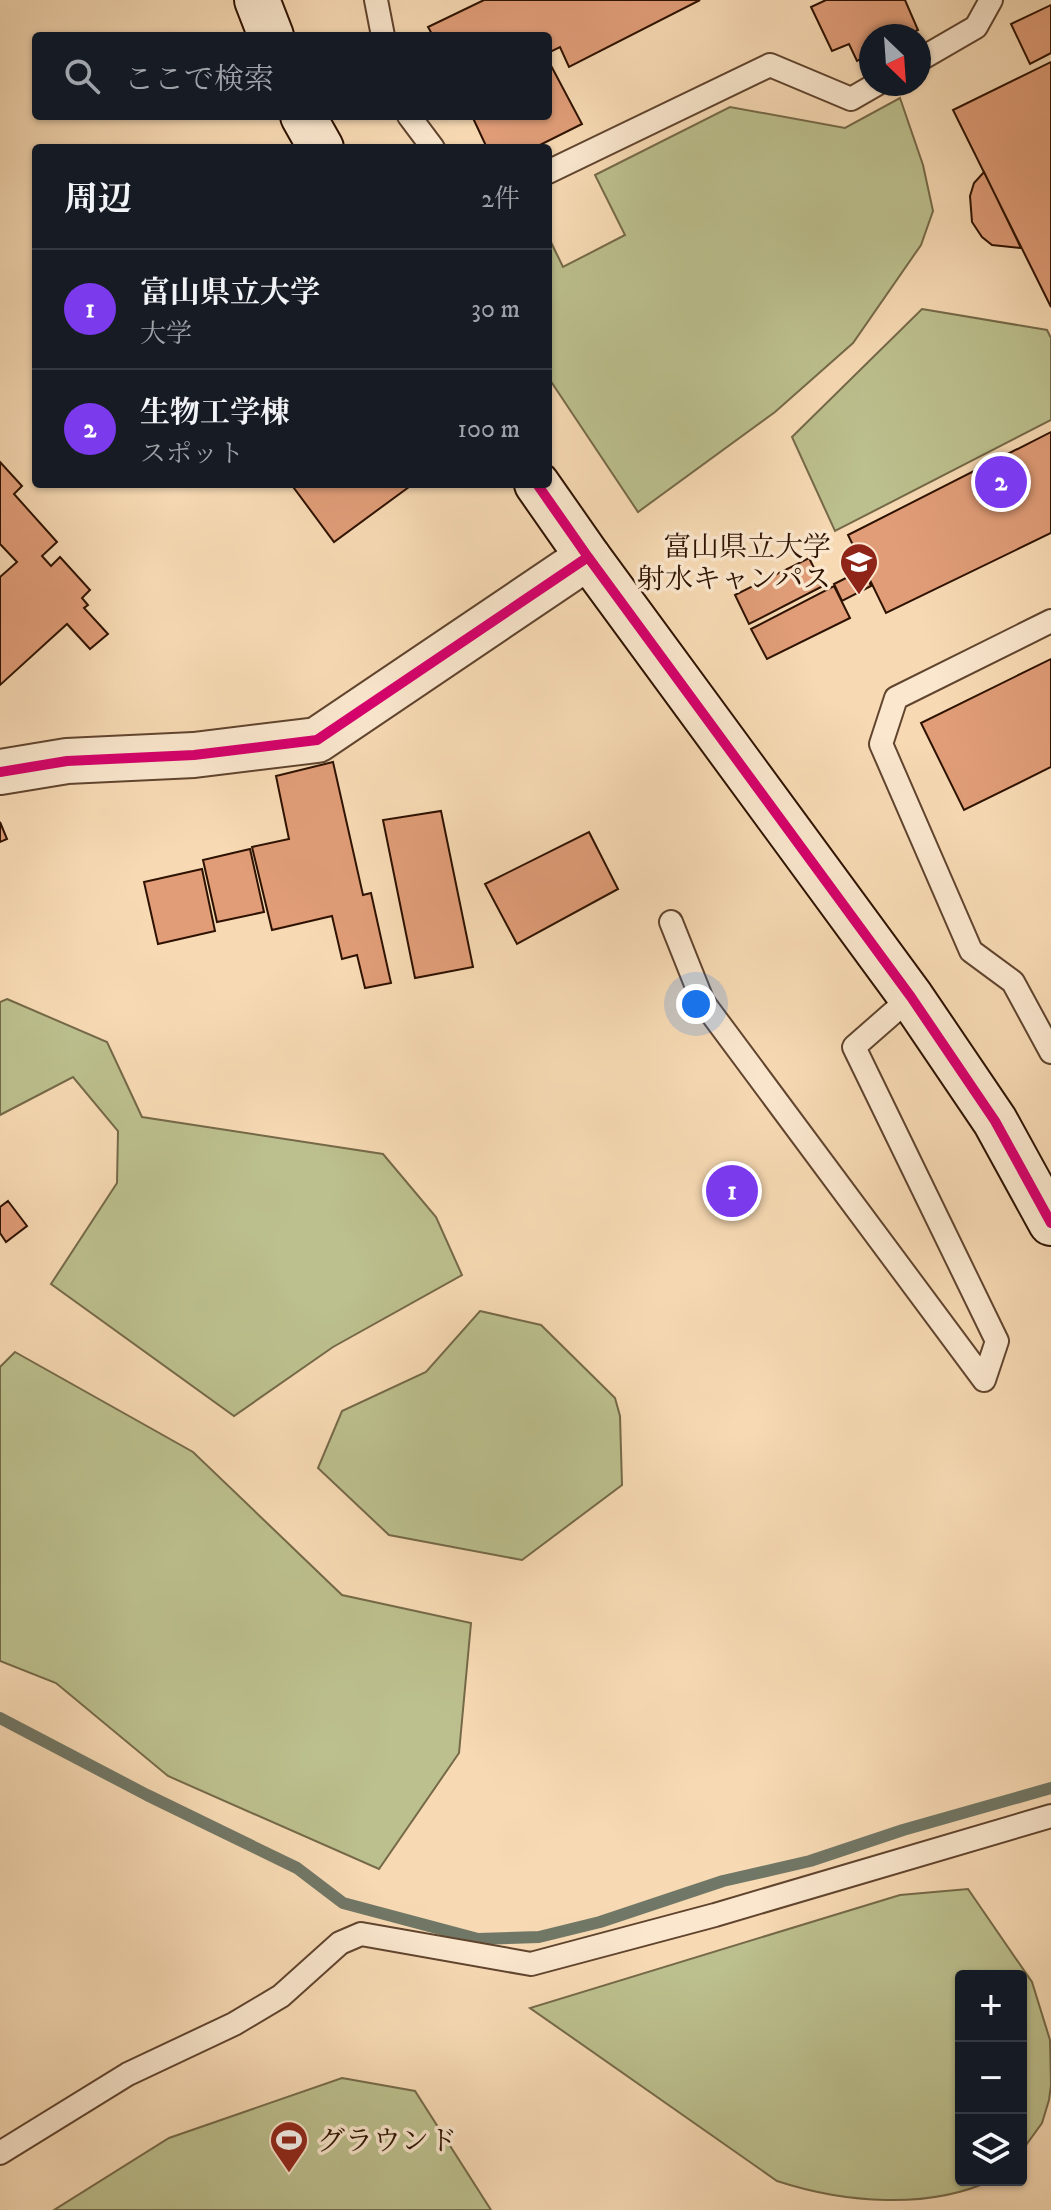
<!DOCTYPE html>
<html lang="ja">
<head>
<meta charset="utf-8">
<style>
	:root { --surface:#171b24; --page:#242831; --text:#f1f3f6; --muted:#9ea1a6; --line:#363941; --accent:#7c3aed }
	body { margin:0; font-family:"IM FELL DW Pica","Noto Serif JP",serif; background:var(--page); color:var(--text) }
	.controls { position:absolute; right:24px; bottom:24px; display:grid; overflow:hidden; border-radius:8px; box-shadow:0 2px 6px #0004 }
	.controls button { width:72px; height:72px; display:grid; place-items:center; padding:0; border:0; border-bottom:2px solid var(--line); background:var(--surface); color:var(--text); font:40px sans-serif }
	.compass { position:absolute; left:859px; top:24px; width:72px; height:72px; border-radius:50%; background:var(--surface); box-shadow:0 2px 6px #0004; rotate:155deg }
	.you { position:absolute; left:696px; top:1004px; width:28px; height:28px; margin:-20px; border:6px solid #fff; border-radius:50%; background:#1a73e8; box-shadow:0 0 0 12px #1a73e833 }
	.badge { display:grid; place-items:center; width:52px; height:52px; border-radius:50%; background:var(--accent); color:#fff; font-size:26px; font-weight:700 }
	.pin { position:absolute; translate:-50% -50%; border:4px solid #fff; box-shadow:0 2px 8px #0006 }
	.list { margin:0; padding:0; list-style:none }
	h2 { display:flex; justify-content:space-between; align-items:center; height:104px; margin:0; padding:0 32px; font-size:34px }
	h2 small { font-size:26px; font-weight:400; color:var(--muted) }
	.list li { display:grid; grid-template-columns:52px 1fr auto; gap:24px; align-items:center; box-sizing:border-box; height:120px; padding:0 32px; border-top:2px solid var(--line) }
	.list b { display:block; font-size:30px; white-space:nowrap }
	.list p { margin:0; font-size:26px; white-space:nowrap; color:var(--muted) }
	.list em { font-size:26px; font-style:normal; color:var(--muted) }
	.icon { flex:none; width:44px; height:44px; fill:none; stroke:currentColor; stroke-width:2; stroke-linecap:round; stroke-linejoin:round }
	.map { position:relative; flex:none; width:1051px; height:2210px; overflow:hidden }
	.search { position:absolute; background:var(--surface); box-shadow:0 2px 6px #0004; left:32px; top:32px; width:520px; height:88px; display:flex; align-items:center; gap:20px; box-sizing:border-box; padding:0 28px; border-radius:8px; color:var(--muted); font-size:30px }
	.panel { position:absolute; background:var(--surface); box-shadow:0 2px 6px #0004; left:32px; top:144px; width:520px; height:344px; border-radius:8px }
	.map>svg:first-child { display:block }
	.green { fill:#bcc08e; stroke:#756948; stroke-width:2 }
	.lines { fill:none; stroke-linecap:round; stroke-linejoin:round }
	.stream { stroke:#717766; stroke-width:12 }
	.building { fill:#e09d78; stroke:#2e1201; stroke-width:2 }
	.lane-casing { stroke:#60442e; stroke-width:26 }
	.street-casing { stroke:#60442e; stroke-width:48 }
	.secondary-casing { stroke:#2e1201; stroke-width:48 }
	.lane { stroke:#fae7ce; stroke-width:22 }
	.street { stroke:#fae7ce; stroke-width:44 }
	.secondary { stroke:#fae7ce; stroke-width:44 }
	.cycleway-casing { stroke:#fae7ce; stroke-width:15 }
	.cycleway { stroke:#d6006c; stroke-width:10 }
	.labels { text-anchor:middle; stroke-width:7; stroke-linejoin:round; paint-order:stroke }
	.poi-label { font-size:28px; fill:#2e1201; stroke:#fae7ce; text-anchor:end }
</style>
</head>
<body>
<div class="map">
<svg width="1051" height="2210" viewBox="0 0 1051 2210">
	<rect width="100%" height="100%" fill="#f7dab4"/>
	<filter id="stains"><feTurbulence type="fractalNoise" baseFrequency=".0025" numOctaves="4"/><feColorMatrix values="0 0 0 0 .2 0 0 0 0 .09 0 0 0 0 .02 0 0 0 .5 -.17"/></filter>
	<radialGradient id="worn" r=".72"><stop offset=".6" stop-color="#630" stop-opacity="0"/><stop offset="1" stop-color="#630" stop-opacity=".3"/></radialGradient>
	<!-- green -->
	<path class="green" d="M 900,98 L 923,165 L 933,211 L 921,245 L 853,343 L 775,412 L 638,512 L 548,377 L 548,236 L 563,267 L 625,235 L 595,175 L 730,107 L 845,128 Z
		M 922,309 L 1047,330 L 1051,338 L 1051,420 L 835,531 L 792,437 Z
		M 7,999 L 107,1042 L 142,1117 L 383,1154 L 436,1217 L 462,1275 L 333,1347 L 234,1416 L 51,1284 L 117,1183 L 118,1131 L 73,1077 L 0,1115 L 0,1002 Z
		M 480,1311 L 541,1325 L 615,1398 L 620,1416 L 622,1485 L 522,1560 L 389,1535 L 318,1468 L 342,1411 L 426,1372 Z
		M 15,1352 L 193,1452 L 342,1595 L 471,1623 L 459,1753 L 379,1869 L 168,1776 L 56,1683 L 0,1661 L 0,1367 Z
		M 968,1889 L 1032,1982 L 1050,2040 L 1051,2085 L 1049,2100 L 1042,2123 L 1021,2152 L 1021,1976 L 961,1976 L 961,2180 L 992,2180 C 929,2210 844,2203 777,2181 L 530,2008 L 900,1895 Z
		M 342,2078 L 415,2091 L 491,2210 L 54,2210 L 169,2138 Z"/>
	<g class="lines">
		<!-- stream -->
		<path class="stream" d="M 0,1718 L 147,1795 L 297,1868 L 343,1903 L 478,1939 L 539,1937 L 600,1922 L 723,1881 L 810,1861 L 903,1830 L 1051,1788"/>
	</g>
	<!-- building -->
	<path class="building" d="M 484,0 L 700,0 L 569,67 L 560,47 L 548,53 L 548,36 L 433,36 L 428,27 Z
		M 826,0 L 905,0 L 918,30 L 906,36 L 871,36 L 871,54 L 857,61 L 849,44 L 832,51 L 811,7 Z
		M 1051,5 L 1051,53 L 1030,64 L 1011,24 Z
		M 548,60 L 582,124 L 534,148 L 487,148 L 472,116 L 548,116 Z
		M 1051,62 L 1051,307 L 953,110 Z
		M 984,172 L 1021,248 L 992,245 L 982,237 L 972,222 L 970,196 L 974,183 Z
		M 1051,432 L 1051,533 L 886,613 L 848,535 Z
		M 0,462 L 22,486 L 14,494 L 57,542 L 42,556 L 51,566 L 60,557 L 90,590 L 82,598 L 88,605 L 84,608 L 108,634 L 90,649 L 67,624 L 0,685 L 0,577 L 17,562 L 0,544 Z
		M 291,484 L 413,484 L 334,542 Z
		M 809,558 L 823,586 L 749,624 L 735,595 Z
		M 864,569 L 871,586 L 842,601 L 834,584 Z
		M 834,586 L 850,618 L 767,659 L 751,629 Z
		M 1051,659 L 1051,767 L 964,810 L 921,723 Z
		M 333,762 L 363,895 L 371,893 L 391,983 L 365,988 L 357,955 L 342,959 L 332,916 L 272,930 L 252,847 L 289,839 L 276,776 Z
		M 441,811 L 473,967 L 415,978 L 383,820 Z
		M 0,822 L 7,839 L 0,842 Z
		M 589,832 L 618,889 L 517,944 L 485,884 Z
		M 250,849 L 264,912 L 217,922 L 203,860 Z
		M 202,869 L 215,931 L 158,944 L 144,882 Z
		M 8,1201 L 27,1226 L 6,1242 L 0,1233 L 0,1207 Z"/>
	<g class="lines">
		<!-- lane casing -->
		<g class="lane-casing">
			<path id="lane" d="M 376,0 L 383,36
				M 919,60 L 976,27 L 991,0
				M 409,116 L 433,148
				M 548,172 L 770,65 L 851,99 L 877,84
				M 1051,621 L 896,698 L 881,744 L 971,951 L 1013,982 L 1051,1052
				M 671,922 L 703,1002 L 984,1380 L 997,1341 L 854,1047 L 911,997
				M 0,2153 L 128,2074 L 234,2024 L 281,1996 L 340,1943 L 361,1934 L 531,1964 L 715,1915 L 1051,1816"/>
		</g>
		<!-- street casing -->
		<g class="street-casing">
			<path id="street" d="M 0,772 L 67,761 L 194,755 L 317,740 L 588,557"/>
		</g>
		<!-- secondary casing -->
		<g class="secondary-casing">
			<path id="secondary" d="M 257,0 L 271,36
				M 303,116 L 321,148
				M 537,484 L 588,557 L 911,997 L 995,1121 L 1051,1223"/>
		</g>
		<!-- lane -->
		<use href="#lane" class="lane"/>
		<!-- street -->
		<use href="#street" class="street"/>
		<!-- secondary -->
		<use href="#secondary" class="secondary"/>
		<!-- cycleway casing -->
		<g class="cycleway-casing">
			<path id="cycleway" d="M 537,484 L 588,557 L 911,997 L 995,1121 L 1051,1223
				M 0,772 L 67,761 L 194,755 L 317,740 L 588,557"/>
		</g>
		<!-- cycleway -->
		<use href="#cycleway" class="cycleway"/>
	</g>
	<!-- icons -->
	<defs>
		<g id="university-pin" transform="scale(2)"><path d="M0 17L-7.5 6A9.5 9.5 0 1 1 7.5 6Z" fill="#8f2418" stroke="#fae7ce"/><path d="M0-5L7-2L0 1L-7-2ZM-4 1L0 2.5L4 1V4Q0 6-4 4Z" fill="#fff"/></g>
		<g id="stadium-pin" transform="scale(2)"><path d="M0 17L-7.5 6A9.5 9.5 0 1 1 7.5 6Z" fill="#8f2418" stroke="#fae7ce"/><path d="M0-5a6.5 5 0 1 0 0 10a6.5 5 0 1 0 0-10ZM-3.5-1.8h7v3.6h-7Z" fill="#fff"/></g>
	</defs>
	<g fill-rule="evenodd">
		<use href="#university-pin" x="859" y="562"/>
		<use href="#stadium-pin" x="289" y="2140"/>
	</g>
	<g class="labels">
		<!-- poi labels -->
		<g class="poi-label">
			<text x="831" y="556">富山県立大学<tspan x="831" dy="32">射水キャンパス</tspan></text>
			<text x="317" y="2150" text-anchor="start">グラウンド</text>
		</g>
	</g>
	<rect width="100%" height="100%" filter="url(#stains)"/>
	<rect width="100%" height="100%" fill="url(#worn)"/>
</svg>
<div class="controls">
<button>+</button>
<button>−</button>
<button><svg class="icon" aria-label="layers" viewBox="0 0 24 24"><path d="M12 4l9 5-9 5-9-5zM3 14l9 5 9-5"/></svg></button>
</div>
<svg class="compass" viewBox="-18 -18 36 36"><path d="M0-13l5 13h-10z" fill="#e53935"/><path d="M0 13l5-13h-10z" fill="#9ea1a6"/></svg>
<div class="you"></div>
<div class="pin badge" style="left:732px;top:1191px">1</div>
<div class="pin badge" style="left:1001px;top:482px">2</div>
<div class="search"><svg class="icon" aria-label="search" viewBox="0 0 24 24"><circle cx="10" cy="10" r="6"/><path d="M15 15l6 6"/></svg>ここで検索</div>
<section class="panel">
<h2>周辺<small>2件</small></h2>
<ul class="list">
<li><span class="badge">1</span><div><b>富山県立大学</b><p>大学</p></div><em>30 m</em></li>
<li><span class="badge">2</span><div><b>生物工学棟</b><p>スポット</p></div><em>100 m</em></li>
</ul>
</section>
</div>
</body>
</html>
